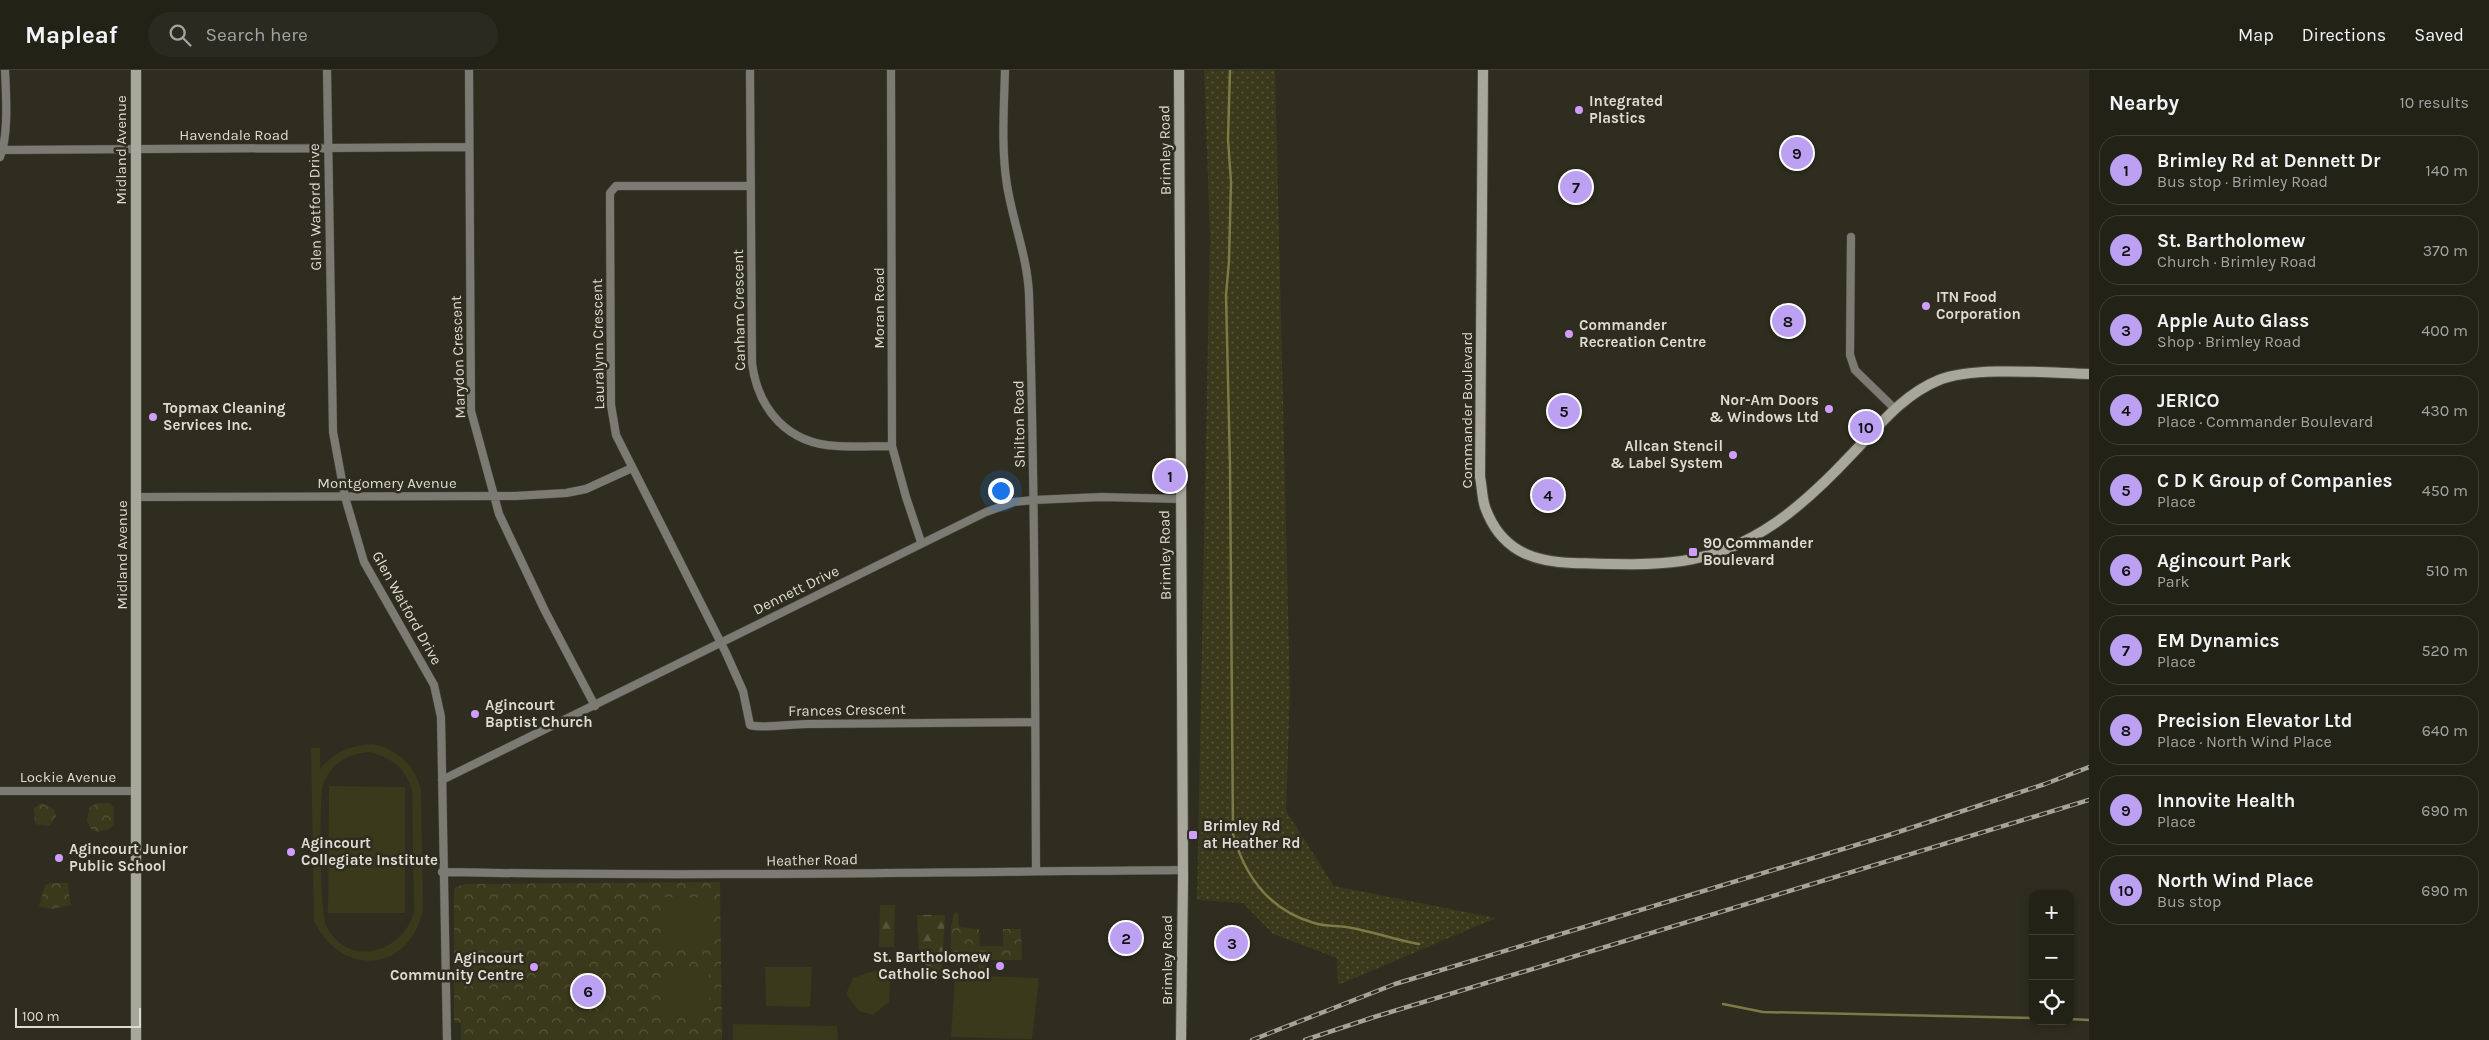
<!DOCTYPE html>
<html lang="en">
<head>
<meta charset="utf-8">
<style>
	:root { --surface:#222217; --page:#2a2a20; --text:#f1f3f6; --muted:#a2a4a1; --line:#3f3f36; --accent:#bca0f2 }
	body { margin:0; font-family:Karla,sans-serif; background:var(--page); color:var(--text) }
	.controls { position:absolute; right:15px; bottom:15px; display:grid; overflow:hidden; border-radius:10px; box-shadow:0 2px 8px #0003 }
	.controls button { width:45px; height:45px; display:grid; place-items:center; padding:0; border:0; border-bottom:1px solid var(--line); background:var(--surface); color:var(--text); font:25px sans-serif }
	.scale { position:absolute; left:15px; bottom:12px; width:126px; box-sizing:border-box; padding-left:5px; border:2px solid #dcdcd3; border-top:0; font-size:14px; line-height:18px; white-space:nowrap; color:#dcdcd3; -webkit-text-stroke:4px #2e2d1f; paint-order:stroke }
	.you { position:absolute; left:1000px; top:420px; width:18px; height:18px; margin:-12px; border:4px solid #fff; border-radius:50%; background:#1a73e8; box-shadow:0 0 0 8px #1a73e833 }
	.badge { display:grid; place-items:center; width:32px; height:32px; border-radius:50%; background:var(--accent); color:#111; font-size:16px; font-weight:700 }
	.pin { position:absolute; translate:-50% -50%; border:2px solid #fff; box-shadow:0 1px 5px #0006 }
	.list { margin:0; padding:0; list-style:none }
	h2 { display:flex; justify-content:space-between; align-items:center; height:65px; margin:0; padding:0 20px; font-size:21px }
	h2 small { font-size:16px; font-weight:400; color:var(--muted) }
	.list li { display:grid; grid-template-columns:32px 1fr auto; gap:15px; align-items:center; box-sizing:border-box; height:70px; margin:0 10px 10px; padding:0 10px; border:1px solid var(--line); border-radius:20px }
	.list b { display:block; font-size:19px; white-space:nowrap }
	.list p { margin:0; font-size:16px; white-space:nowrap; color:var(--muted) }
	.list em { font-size:16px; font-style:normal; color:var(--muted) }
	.icon { flex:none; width:28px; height:28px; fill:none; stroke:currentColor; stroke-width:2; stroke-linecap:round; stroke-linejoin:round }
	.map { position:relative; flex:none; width:2089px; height:970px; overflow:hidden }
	header { display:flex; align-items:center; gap:30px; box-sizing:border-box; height:70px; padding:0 25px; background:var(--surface); border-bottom:1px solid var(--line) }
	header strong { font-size:24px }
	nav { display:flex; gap:28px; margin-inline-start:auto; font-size:18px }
	.search { width:350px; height:45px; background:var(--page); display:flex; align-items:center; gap:12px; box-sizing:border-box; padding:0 18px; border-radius:28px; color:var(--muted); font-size:19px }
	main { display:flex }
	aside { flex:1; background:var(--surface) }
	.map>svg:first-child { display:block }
	.grass { fill:url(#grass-dots) }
	.forest { fill:url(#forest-firs) }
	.park { fill:url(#park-crowns) }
	.pitch { fill:#3a391b; fill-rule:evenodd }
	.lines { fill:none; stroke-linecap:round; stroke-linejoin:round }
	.stream { stroke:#7c7a47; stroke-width:2.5 }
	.street-casing { stroke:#4a493c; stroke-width:9 }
	.secondary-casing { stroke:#4a493c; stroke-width:12 }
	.street { stroke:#7b7b74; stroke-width:8 }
	.secondary { stroke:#a7a79c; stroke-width:10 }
	.rail-casing { stroke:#a5a49a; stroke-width:4.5 }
	.rail { stroke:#2e2d1f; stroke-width:2.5; stroke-dasharray:8; stroke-linecap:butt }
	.poi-dot { fill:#d09dff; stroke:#2e2d1f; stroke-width:2 }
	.labels { text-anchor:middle; stroke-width:5; stroke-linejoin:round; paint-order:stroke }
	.poi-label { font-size:15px; font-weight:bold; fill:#dcdcd3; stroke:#2e2d1f; text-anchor:start }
	.street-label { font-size:15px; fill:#dcdcd3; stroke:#2e2d1f }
</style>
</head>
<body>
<header>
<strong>Mapleaf</strong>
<div class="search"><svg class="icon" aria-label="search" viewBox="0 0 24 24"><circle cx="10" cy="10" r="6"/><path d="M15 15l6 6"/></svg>Search here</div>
<nav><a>Map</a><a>Directions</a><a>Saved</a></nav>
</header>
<main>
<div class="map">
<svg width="2089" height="970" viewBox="0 0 2089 970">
	<defs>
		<pattern id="grass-dots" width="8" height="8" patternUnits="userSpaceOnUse" patternTransform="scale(1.25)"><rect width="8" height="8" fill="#3a391b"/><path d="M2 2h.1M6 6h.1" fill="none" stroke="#56553b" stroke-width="1.8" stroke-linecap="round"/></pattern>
		<pattern id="forest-firs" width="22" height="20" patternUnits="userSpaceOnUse" patternTransform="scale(1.25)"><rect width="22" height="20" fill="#3a391b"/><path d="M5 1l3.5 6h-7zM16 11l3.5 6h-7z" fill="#56553b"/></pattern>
		<pattern id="park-crowns" width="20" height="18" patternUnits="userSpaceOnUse" patternTransform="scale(1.25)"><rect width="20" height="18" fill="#3a391b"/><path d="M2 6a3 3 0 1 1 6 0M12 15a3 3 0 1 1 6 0" fill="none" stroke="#56553b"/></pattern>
	</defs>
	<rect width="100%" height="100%" fill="#2e2d1f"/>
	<!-- grass -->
	<path class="grass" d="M 1204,0 L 1275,0 L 1290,623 L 1286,741 L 1334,816 L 1496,848 L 1338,915 L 1337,888 L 1273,864 L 1243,833 L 1197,830 L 1210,165 Z"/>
	<!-- forest -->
	<path class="forest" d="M 880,835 L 895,835 L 894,877 L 879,877 Z
		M 917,845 L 945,845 L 942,899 L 936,914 L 919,882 Z"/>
	<!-- park -->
	<path class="park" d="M 41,733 L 54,739 L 56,746 L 49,756 L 35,754 L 34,738 Z
		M 97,733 L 110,733 L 114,738 L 114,754 L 109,759 L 97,762 L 91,759 L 87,751 L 89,738 Z
		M 720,812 L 722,970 L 461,970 L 461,953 L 454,952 L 454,818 L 464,814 Z
		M 51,813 L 68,813 L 70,832 L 72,835 L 52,839 L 39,837 L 45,815 Z
		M 958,842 L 959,857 L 979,859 L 980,876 L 1003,876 L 1003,859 L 1021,859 L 1022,890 L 987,890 L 986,903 L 979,903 L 978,888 L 957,891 L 956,888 L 951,888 L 951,857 L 954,843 Z"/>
	<!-- pitch -->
	<path class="pitch" d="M 373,674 C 398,680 414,694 421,719 L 423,840 C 409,903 342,908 314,851 L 311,678 L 320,678 L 320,698 C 336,682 350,675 373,674 ZM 370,682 C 394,690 404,696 412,720 L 414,842 C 402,884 347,899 326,855 C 320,841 319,732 323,715 C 331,693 347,684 370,682 Z
		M 329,716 L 405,717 L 405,843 L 328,843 Z
		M 662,827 L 711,828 L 711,877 L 662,877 Z
		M 765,897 L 812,897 L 810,937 L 766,936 Z
		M 709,898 L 710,946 L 663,946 L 663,899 Z
		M 876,900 L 887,903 L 890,915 L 889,932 L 873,945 L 859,941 L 846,924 L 853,908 Z
		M 955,905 L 1039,908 L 1032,969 L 951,967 Z
		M 733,954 L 837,956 L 838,970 L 733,970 Z"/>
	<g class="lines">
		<!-- stream -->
		<path class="stream" d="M 1230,0 L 1228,69 L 1231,112 L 1229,191 L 1226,225 L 1230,396 L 1233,764 C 1245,807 1269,840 1314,853 C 1326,857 1339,855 1352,858 C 1374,862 1396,870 1419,874
			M 1723,934 L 1763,942 L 2033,948
			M 2070,949 L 2089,950"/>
		<!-- street casing -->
		<g class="street-casing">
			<path id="street" d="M 327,0 L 333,362 L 345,427 L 364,492 L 434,615 L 441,647 L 447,970
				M 469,0 L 471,341 L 499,444 L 545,541 L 595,636
				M 750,0 L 752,293 C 758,340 788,374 837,376 C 855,377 874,376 892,376
				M 891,0 L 892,376 L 906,427 L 921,472
				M 1005,0 C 1004,38 1001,78 1007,115 C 1013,153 1027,185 1029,224 C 1035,416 1035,608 1036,800
				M 0,80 L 469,77
				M 0,87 C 9,65 6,24 5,0
				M 751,116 L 616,116 L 610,123 L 610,133 L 611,335 L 616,365 L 726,583 L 743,621 L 750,655 C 760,659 794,654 808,654 L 1035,652
				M 1851,167 L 1850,285 L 1855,300 L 1895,339
				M 137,427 L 515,426 L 566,423 L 586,419 L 632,398
				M 442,710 L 986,442 L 1014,432 L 1034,430 L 1101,427 L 1180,429
				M 0,721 L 135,721
				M 442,802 C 689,807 936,802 1183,800"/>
		</g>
		<!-- secondary casing -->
		<g class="secondary-casing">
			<path id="secondary" d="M 1179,0 L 1183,808 L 1181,970
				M 1483,0 L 1480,407 C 1482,416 1482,428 1485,437 C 1500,479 1531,492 1573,493 C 1608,494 1647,496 1682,491 C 1754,480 1804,435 1851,385 C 1878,357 1902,325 1939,310 C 1973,296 2050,303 2089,304
				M 136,970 L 136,0"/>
		</g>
		<!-- street -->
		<use href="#street" class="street"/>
		<!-- secondary -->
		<use href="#secondary" class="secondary"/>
		<!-- rail casing -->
		<g class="rail-casing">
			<path id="rail" d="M 1252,970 L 1395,914 L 1886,766 L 2045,714 L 2089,697
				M 1305,970 L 1371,948 L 2089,730"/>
		</g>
		<!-- rail -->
		<use href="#rail" class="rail"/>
	</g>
	<!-- markers -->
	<g class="poi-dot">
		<circle cx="1579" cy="40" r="5"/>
		<circle cx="1926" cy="236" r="5"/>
		<circle cx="1569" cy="264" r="5"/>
		<circle cx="1829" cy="339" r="5"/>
		<circle cx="153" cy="347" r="5"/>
		<circle cx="1733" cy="385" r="5"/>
		<rect x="1688" y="477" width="10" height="10" rx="2.5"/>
		<circle cx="475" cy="644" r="5"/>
		<rect x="1188" y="760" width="10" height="10" rx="2.5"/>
		<circle cx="291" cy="782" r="5"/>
		<circle cx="59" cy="788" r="5"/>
		<circle cx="1000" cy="896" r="5"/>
		<circle cx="534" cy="897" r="5"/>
	</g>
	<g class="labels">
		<!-- poi labels -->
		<g class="poi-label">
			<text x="1589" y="36">Integrated<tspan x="1589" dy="17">Plastics</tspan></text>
			<text x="1936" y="232">ITN Food<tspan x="1936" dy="17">Corporation</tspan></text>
			<text x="1579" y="260">Commander<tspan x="1579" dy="17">Recreation Centre</tspan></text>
			<text x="1819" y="335" text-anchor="end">Nor-Am Doors<tspan x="1819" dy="17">&amp; Windows Ltd</tspan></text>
			<text x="163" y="343">Topmax Cleaning<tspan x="163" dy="17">Services Inc.</tspan></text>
			<text x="1723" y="381" text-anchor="end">Allcan Stencil<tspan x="1723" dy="17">&amp; Label System</tspan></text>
			<text x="1703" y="478">90 Commander<tspan x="1703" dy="17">Boulevard</tspan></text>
			<text x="485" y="640">Agincourt<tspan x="485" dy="17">Baptist Church</tspan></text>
			<text x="1203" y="761">Brimley Rd<tspan x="1203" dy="17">at Heather Rd</tspan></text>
			<text x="301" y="778">Agincourt<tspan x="301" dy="17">Collegiate Institute</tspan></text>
			<text x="69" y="784">Agincourt Junior<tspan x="69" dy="17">Public School</tspan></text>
			<text x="990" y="892" text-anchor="end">St. Bartholomew<tspan x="990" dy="17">Catholic School</tspan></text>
			<text x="524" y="893" text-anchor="end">Agincourt<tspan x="524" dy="17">Community Centre</tspan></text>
		</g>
		<!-- street labels -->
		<g class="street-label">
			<text x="234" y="70">Havendale Road</text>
			<text transform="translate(121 80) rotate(-90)" y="5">Midland Avenue</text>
			<text transform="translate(1165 80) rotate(-91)" y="5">Brimley Road</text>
			<text transform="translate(315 137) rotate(-91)" y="5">Glen Watford Drive</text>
			<text transform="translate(879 238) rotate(-90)" y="5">Moran Road</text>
			<text transform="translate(739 240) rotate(-91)" y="5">Canham Crescent</text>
			<text transform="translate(598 274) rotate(-91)" y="5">Lauralynn Crescent</text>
			<text transform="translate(458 287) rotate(-92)" y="5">Marydon Crescent</text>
			<text transform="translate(1467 340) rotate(-90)" y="5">Commander Boulevard</text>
			<text transform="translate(1019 354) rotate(-91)" y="5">Shilton Road</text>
			<text x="387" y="418">Montgomery Avenue</text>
			<text transform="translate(122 485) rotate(-90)" y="5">Midland Avenue</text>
			<text transform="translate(1165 485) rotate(-91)" y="5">Brimley Road</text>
			<text transform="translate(796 520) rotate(-26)" y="5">Dennett Drive</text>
			<text transform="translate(407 538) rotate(61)" y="5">Glen Watford Drive</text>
			<text transform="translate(847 640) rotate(-1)" y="5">Frances Crescent</text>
			<text x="68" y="712">Lockie Avenue</text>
			<text transform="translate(812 790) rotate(-1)" y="5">Heather Road</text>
			<text transform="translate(1167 890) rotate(-90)" y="5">Brimley Road</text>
		</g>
	</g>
</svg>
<div class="controls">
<button>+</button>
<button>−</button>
<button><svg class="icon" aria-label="locate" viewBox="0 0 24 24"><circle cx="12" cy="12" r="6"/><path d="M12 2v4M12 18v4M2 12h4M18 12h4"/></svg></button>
</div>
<div class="scale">100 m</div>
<div class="you"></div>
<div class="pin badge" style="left:1170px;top:406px">1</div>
<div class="pin badge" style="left:1126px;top:868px">2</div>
<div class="pin badge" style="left:1232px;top:873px">3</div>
<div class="pin badge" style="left:1548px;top:425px">4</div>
<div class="pin badge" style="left:1564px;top:341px">5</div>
<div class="pin badge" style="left:588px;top:921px">6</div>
<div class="pin badge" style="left:1576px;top:117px">7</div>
<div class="pin badge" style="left:1788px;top:251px">8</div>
<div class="pin badge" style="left:1797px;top:83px">9</div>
<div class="pin badge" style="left:1866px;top:357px">10</div>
</div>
<aside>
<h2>Nearby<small>10 results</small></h2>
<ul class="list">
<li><span class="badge">1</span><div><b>Brimley Rd at Dennett Dr</b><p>Bus stop · Brimley Road</p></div><em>140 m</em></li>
<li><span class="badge">2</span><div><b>St. Bartholomew</b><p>Church · Brimley Road</p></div><em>370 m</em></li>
<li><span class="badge">3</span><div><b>Apple Auto Glass</b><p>Shop · Brimley Road</p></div><em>400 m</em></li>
<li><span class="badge">4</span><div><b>JERICO</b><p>Place · Commander Boulevard</p></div><em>430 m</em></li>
<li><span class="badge">5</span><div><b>C D K Group of Companies</b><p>Place</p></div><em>450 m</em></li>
<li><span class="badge">6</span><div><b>Agincourt Park</b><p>Park</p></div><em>510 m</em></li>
<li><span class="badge">7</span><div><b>EM Dynamics</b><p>Place</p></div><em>520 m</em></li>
<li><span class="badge">8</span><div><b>Precision Elevator Ltd</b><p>Place · North Wind Place</p></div><em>640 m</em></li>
<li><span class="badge">9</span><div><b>Innovite Health</b><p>Place</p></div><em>690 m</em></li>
<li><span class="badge">10</span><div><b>North Wind Place</b><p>Bus stop</p></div><em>690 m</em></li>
</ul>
</aside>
</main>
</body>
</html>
